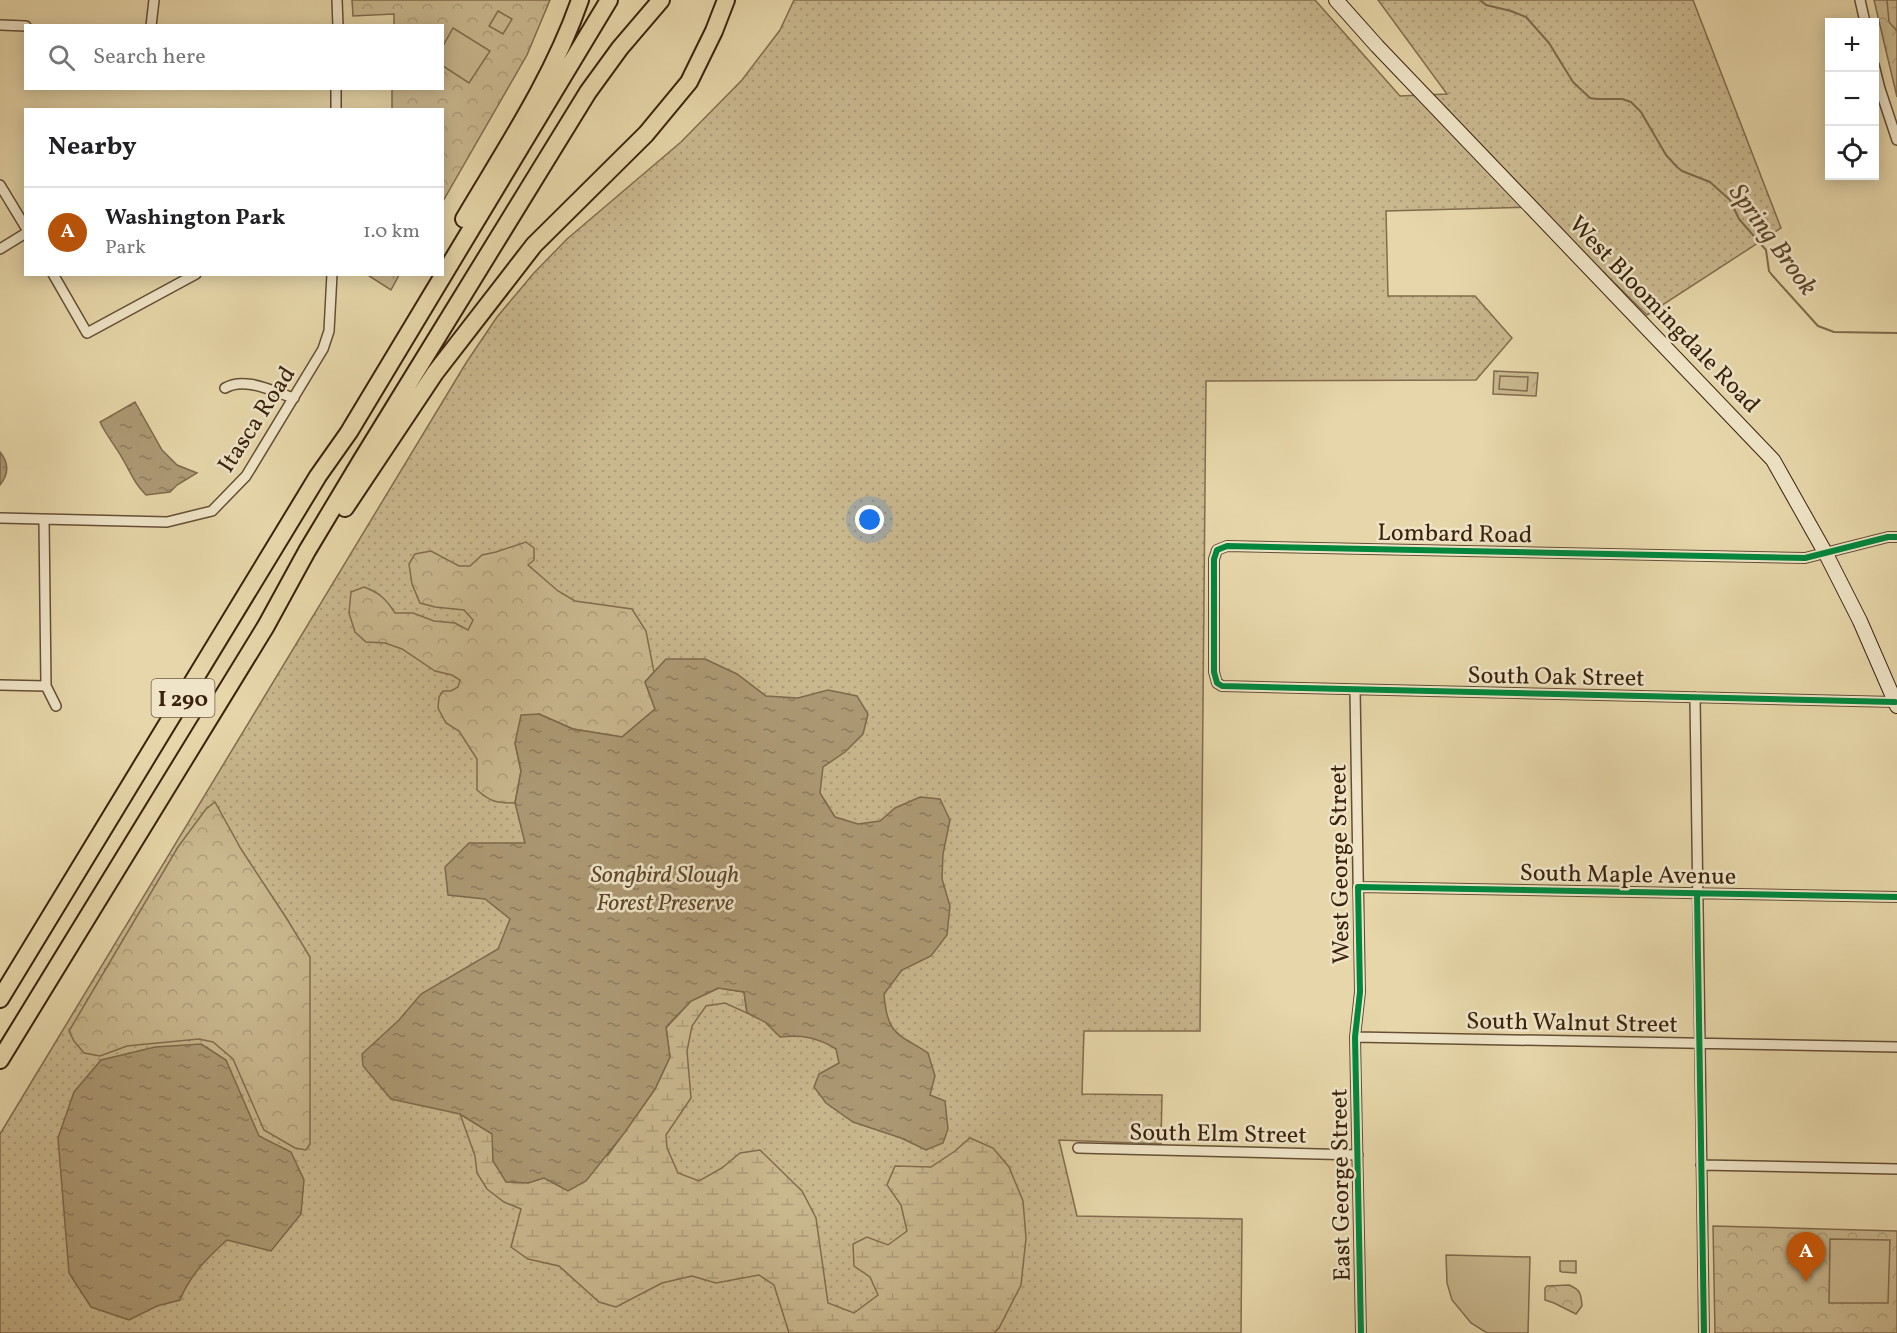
<!DOCTYPE html>
<html lang="en">
<head>
<meta charset="utf-8">
<style>
	:root { --surface:#fff; --page:#f2f2f2; --text:#202124; --muted:#757577; --line:#e0e0e0; --accent:#b45309 }
	body { margin:0; font-family:Vollkorn,serif; background:var(--page); color:var(--text) }
	.controls { position:absolute; right:18px; top:18px; display:grid; overflow:hidden; border-radius:0px; box-shadow:0 3px 15px #0003 }
	.controls button { width:54px; height:54px; display:grid; place-items:center; padding:0; border:0; border-bottom:2px solid var(--line); background:var(--surface); color:var(--text); font:30px sans-serif }
	.you { position:absolute; left:870px; top:520px; width:21px; height:21px; margin:-15px; border:4px solid #fff; border-radius:50%; background:#1a73e8; box-shadow:0 0 0 9px #1a73e833 }
	.badge { display:grid; place-items:center; width:39px; height:39px; border-radius:50%; background:var(--accent); color:#fff; font-size:20px; font-weight:700 }
	.pin { position:absolute; translate:-50% -50px; filter:drop-shadow(0 2px 3px #0008) }
	.pin::after { content:''; position:absolute; top:32px; width:21px; height:18px; background:inherit; clip-path:polygon(0 0,100% 0,50% 100%) }
	.list { margin:0; padding:0; list-style:none }
	h2 { display:flex; justify-content:space-between; align-items:center; height:78px; margin:0; padding:0 24px; font-size:26px }
	h2 small { font-size:20px; font-weight:400; color:var(--muted) }
	.list li { display:grid; grid-template-columns:39px 1fr auto; gap:18px; align-items:center; box-sizing:border-box; height:90px; padding:0 24px; border-top:2px solid var(--line) }
	.list b { display:block; font-size:22px; white-space:nowrap }
	.list p { margin:0; font-size:20px; white-space:nowrap; color:var(--muted) }
	.list em { font-size:20px; font-style:normal; color:var(--muted) }
	.icon { flex:none; width:33px; height:33px; fill:none; stroke:currentColor; stroke-width:2; stroke-linecap:round; stroke-linejoin:round }
	.map { position:relative; flex:none; width:1897px; height:1333px; overflow:hidden }
	.search { position:absolute; background:var(--surface); box-shadow:0 3px 15px #0003; left:24px; top:24px; width:420px; height:66px; display:flex; align-items:center; gap:15px; box-sizing:border-box; padding:0 21px; border-radius:0px; color:var(--muted); font-size:22px }
	.panel { position:absolute; background:var(--surface); box-shadow:0 3px 15px #0003; left:24px; top:108px; width:420px; height:168px; border-radius:0px }
	.map>svg:first-child { display:block }
	.grass { fill:url(#grass-dots); stroke:#826c4e; stroke-width:1.5 }
	.forest { fill:url(#forest-crowns); stroke:#826c4e; stroke-width:1.5 }
	.wetland { fill:url(#wetland-marsh); stroke:#826c4e; stroke-width:1.5 }
	.garden { fill:#c9b78e; stroke:#826c4e; stroke-width:1.5 }
	.water { fill:url(#water-ripples); stroke:#7e694b; stroke-width:1.5 }
	.lines { fill:none; stroke-linecap:round; stroke-linejoin:round }
	.stream { stroke:#7e694b; stroke-width:2 }
	.street-casing { stroke:#654f34; stroke-width:12 }
	.secondary-casing { stroke:#3a220d; stroke-width:16 }
	.highway-casing { stroke:#3a220d; stroke-width:20 }
	.street { stroke:#efe4c7; stroke-width:9 }
	.secondary { stroke:#efe4c7; stroke-width:14 }
	.highway { stroke:#e6d6a9; stroke-width:16 }
	.cycleway-casing { stroke:#efe4c7; stroke-width:10 }
	.cycleway { stroke:#00873e; stroke-width:6 }
	.labels { text-anchor:middle; stroke-width:5; stroke-linejoin:round; paint-order:stroke }
	.shield { fill:#efe4c7; stroke:#705c45; stroke-width:1.5 }
	.shield-label { font-size:22px; font-weight:bold; fill:#3a220d }
	.street-label { font-size:24px; fill:#3a220d; stroke:#efe4c7 }
	.park-label { font-size:24px; font-style:italic; fill:#5e472d; stroke:#efe4c7 }
	.water-label { font-size:26px; font-style:italic; fill:#5c462c; stroke:#efe4c7 }
</style>
</head>
<body>
<div class="map">
<svg width="1897" height="1333" viewBox="0 0 1897 1333">
	<defs>
		<pattern id="grass-dots" width="8" height="8" patternUnits="userSpaceOnUse" patternTransform="scale(1.5)"><rect width="8" height="8" fill="#c9b78e"/><path d="M2 2h.1M6 6h.1" fill="none" stroke="#ad9d79" stroke-width="1.8" stroke-linecap="round"/></pattern>
		<pattern id="forest-crowns" width="20" height="18" patternUnits="userSpaceOnUse" patternTransform="scale(1.5)"><rect width="20" height="18" fill="#c9b78e"/><path d="M2 6a3 3 0 1 1 6 0M12 15a3 3 0 1 1 6 0" fill="none" stroke="#ad9d79"/></pattern>
		<pattern id="wetland-marsh" width="20" height="14" patternUnits="userSpaceOnUse" patternTransform="scale(1.5)"><rect width="20" height="14" fill="#c9b78e"/><path d="M1 5h8M5 5V1M11 12h8M15 12V8" fill="none" stroke="#ad9d79"/></pattern>
		<pattern id="water-ripples" width="26" height="14" patternUnits="userSpaceOnUse" patternTransform="scale(1.5)"><rect width="26" height="14" fill="#ac9974"/><path d="M2 4q2-2 4 0t4 0M15 11q2-2 4 0t4 0" fill="none" stroke="#8d7c5e"/></pattern>
	</defs>
	<rect width="100%" height="100%" fill="#e6d6a9"/>
	<filter id="stains"><feTurbulence type="fractalNoise" baseFrequency=".00333" numOctaves="4"/><feColorMatrix values="0 0 0 0 .2 0 0 0 0 .09 0 0 0 0 .02 0 0 0 .5 -.17"/></filter>
	<radialGradient id="worn" r=".72"><stop offset=".6" stop-color="#630" stop-opacity="0"/><stop offset="1" stop-color="#630" stop-opacity=".3"/></radialGradient>
	<!-- grass -->
	<path class="grass" d="M 794,0 L 1315,0 L 1400,96 L 1447,94 L 1378,0 L 1693,0 L 1781,228 L 1647,315 L 1537,207 L 1386,211 L 1388,296 L 1475,296 L 1512,338 L 1476,380 L 1206,381 L 1200,1031 L 1084,1031 L 1082,1094 L 1162,1095 L 1161,1144 L 1059,1140 L 1077,1216 L 1242,1219 L 1241,1333 L 0,1333 L 0,1134 L 466,363 L 497,317 L 533,274 L 567,239 L 681,142 L 742,80 L 780,30 Z"/>
	<!-- forest -->
	<path class="forest" d="M 352,0 L 550,0 L 527,55 L 443,201 L 442,110 L 392,109 L 392,89 L 442,88 L 442,26 L 394,25 L 394,14 L 353,16 Z
		M 1874,0 L 1897,0 L 1897,97 Z
		M 366,274 L 399,274 L 399,275 L 391,290 Z
		M 1494,371 L 1538,373 L 1536,396 L 1493,394 Z
		M 526,542 L 534,548 L 534,560 L 528,565 L 558,591 L 575,601 L 632,609 L 646,631 L 654,672 L 645,682 L 655,709 L 622,737 L 573,729 L 539,714 L 515,743 L 521,771 L 515,803 C 496,803 491,802 477,790 L 477,759 L 459,731 L 446,723 L 438,708 L 439,697 L 443,691 L 451,691 L 458,687 L 460,680 L 452,675 L 435,671 L 402,649 L 385,643 L 366,642 L 355,632 L 349,613 L 351,592 L 364,587 C 380,593 386,599 395,613 L 413,613 L 434,621 L 455,623 L 468,630 L 473,620 L 464,610 L 435,607 L 420,603 L 412,584 L 409,564 L 415,554 L 431,551 L 459,566 L 470,566 L 482,555 L 496,552 Z
		M 215,802 L 241,849 L 287,919 L 310,957 L 310,1144 L 306,1150 L 295,1148 L 264,1130 L 233,1059 L 213,1042 L 199,1039 L 127,1046 L 100,1056 L 84,1053 L 74,1041 L 69,1031 L 178,847 L 206,809 Z
		M 1713,1226 L 1897,1231 L 1897,1333 L 1715,1333 Z
		M 1560,1261 L 1576,1261 L 1576,1273 L 1562,1272 L 1560,1271 Z
		M 1569,1285 C 1581,1290 1581,1294 1582,1306 L 1576,1314 L 1554,1303 L 1545,1300 L 1545,1288 L 1547,1286 Z"/>
	<!-- wetland -->
	<path class="wetland" d="M 1887,0 L 1897,0 L 1897,31 L 1889,22 Z
		M 719,988 L 744,992 L 747,1013 L 725,1003 L 706,1006 L 692,1026 L 687,1051 L 691,1098 L 666,1135 L 667,1148 L 678,1173 L 699,1181 L 722,1168 L 740,1153 L 760,1150 L 802,1191 L 816,1218 L 828,1303 L 854,1313 L 878,1295 L 870,1277 L 854,1266 L 853,1244 L 867,1237 L 888,1245 L 907,1231 L 901,1205 L 887,1185 L 895,1166 L 931,1167 L 955,1151 L 970,1138 L 993,1148 L 1009,1167 L 1023,1201 L 1026,1238 L 1021,1285 L 999,1328 L 994,1333 L 789,1333 L 774,1285 L 759,1275 L 716,1283 L 692,1276 L 662,1283 L 616,1307 L 599,1302 L 559,1266 L 528,1259 L 511,1247 L 521,1209 L 504,1202 L 487,1189 L 477,1173 L 475,1156 L 460,1114 L 493,1134 L 493,1161 L 528,1183 L 608,1155 L 655,1089 L 670,1057 L 666,1028 L 691,1001 Z"/>
	<!-- garden -->
	<path class="garden" d="M 498,11 L 512,19 L 503,34 L 489,26 Z
		M 453,28 L 490,51 L 469,83 L 443,66 L 443,46 Z
		M 1500,376 L 1528,377 L 1527,391 L 1499,389 Z
		M 1830,1239 L 1890,1240 L 1888,1303 L 1829,1303 Z
		M 1446,1255 L 1530,1257 L 1528,1333 L 1487,1333 L 1471,1323 L 1452,1300 L 1447,1283 Z"/>
	<!-- water -->
	<path class="water" d="M 135,402 L 162,450 L 177,465 L 197,473 L 177,485 L 170,492 L 146,495 C 136,485 132,476 125,463 C 118,449 107,437 100,422 Z
		M 0,452 C 9,463 9,474 0,485 Z
		M 666,659 L 705,659 L 737,674 L 766,696 L 798,698 L 828,690 L 857,696 L 868,714 L 863,734 L 845,752 L 823,767 L 820,793 L 835,817 L 858,824 L 880,821 L 895,808 L 920,797 L 940,799 L 950,820 L 943,854 L 942,879 L 950,906 L 947,935 L 931,956 L 902,970 L 884,994 C 887,1035 897,1033 928,1053 L 935,1076 L 930,1095 L 945,1101 L 948,1129 L 943,1143 L 926,1150 L 901,1138 L 853,1122 L 826,1103 L 814,1087 L 819,1074 L 839,1063 L 836,1049 C 817,1037 802,1035 780,1037 L 765,1022 L 747,1013 L 744,992 L 718,988 L 691,1001 L 666,1027 L 670,1057 L 655,1089 L 625,1132 L 586,1181 L 568,1191 L 544,1178 L 528,1183 L 506,1182 L 493,1161 L 492,1134 L 460,1114 L 391,1099 L 363,1066 L 362,1054 L 399,1020 L 421,994 L 498,949 L 510,919 L 485,899 L 448,895 L 445,867 L 469,843 L 525,843 L 515,803 L 521,771 L 515,743 L 521,715 L 539,714 L 573,729 L 622,737 L 655,709 L 645,682 Z
		M 201,1044 L 226,1060 L 259,1136 L 291,1152 L 304,1180 L 301,1214 L 271,1251 L 227,1240 C 207,1258 190,1275 180,1300 L 157,1306 L 129,1320 L 91,1307 L 69,1273 L 58,1138 L 74,1092 L 101,1060 L 155,1047 Z"/>
	<g class="lines">
		<!-- stream -->
		<path class="stream" d="M 1480,0 L 1486,5 L 1511,11 L 1526,17 L 1549,43 L 1573,82 L 1590,98 L 1597,99 L 1622,99 L 1631,102 L 1641,112 L 1666,155 L 1677,167 L 1682,171 L 1710,182 L 1730,200 L 1739,219 L 1766,250 L 1769,271 L 1772,275 L 1818,326 L 1834,332 L 1897,333"/>
		<!-- street casing -->
		<g class="street-casing">
			<path id="street" d="M 337,0 L 338,26
				M 1860,0 L 1865,22
				M 0,25 L 26,26
				M 151,26 L 154,0
				M 1874,65 L 1880,89 L 1897,140
				M 336,110 L 336,88
				M 0,185 L 26,228
				M 0,249 L 26,233
				M 53,274 L 87,333 L 196,274
				M 225,388 C 245,376 274,392 294,398
				M 0,518 L 167,522 L 212,511 L 246,476 L 323,349 L 329,331 L 332,274
				M 44,520 L 46,686 L 56,706
				M 0,685 L 46,686
				M 1355,690 L 1360,992 L 1355,1037 L 1361,1333
				M 1695,697 L 1704,1333
				M 1895,702 L 1222,686 L 1217,683 L 1214,672 L 1214,559 L 1217,550 L 1227,546 L 1805,558 L 1888,537 L 1897,537
				M 1358,887 L 1897,897
				M 1355,1037 L 1897,1047
				M 1078,1148 L 1358,1155
				M 1701,1165 L 1897,1169"/>
		</g>
		<!-- secondary casing -->
		<g class="secondary-casing">
			<path id="secondary" d="M 1336,0 L 1377,46 L 1773,460 L 1826,554 L 1860,621 L 1897,706"/>
		</g>
		<!-- highway casing -->
		<g class="highway-casing">
			<path id="highway" d="M 464,219 C 506,148 553,78 580,0
				M 345,508 L 435,373 L 534,245 L 646,134 L 689,82 L 714,31 L 726,0
				M 0,999 L 318,476 L 349,432 L 609,0
				M 0,1060 L 266,626 L 307,551 L 361,461 L 588,92 L 620,48 L 661,0"/>
		</g>
		<!-- street -->
		<use href="#street" class="street"/>
		<!-- secondary -->
		<use href="#secondary" class="secondary"/>
		<!-- highway -->
		<use href="#highway" class="highway"/>
		<!-- cycleway casing -->
		<g class="cycleway-casing">
			<path id="cycleway" d="M 1895,702 L 1222,686 L 1217,683 L 1214,672 L 1214,559 L 1217,550 L 1227,546 L 1805,558 L 1888,537 L 1897,537
				M 1697,894 L 1704,1333
				M 1361,1333 L 1355,1037 L 1360,992 L 1358,887 L 1897,897"/>
		</g>
		<!-- cycleway -->
		<use href="#cycleway" class="cycleway"/>
	</g>
	<g class="labels">
		<!-- shield labels -->
		<rect class="shield" x="151.5" y="679" width="63" height="38" rx="4.5"/>
		<g class="shield-label">
			<text x="183" y="706">I 290</text>
		</g>
		<!-- street labels -->
		<g class="street-label">
			<text transform="translate(1665 314) rotate(46)" y="8">West Bloomingdale Road</text>
			<text transform="translate(256 419) rotate(-57)" y="8">Itasca Road</text>
			<text transform="translate(1455 533) rotate(1)" y="8">Lombard Road</text>
			<text transform="translate(1556 676) rotate(1)" y="8">South Oak Street</text>
			<text transform="translate(1339 864) rotate(-91)" y="8">West George Street</text>
			<text transform="translate(1628 874) rotate(1)" y="8">South Maple Avenue</text>
			<text transform="translate(1572 1022) rotate(1)" y="8">South Walnut Street</text>
			<text transform="translate(1218 1133) rotate(1)" y="8">South Elm Street</text>
			<text transform="translate(1340 1185) rotate(-91)" y="8">East George Street</text>
		</g>
		<!-- park labels -->
		<g class="park-label">
			<text x="665" y="882">Songbird Slough<tspan x="665" dy="28">Forest Preserve</tspan></text>
		</g>
		<!-- water labels -->
		<g class="water-label">
			<text transform="translate(1774 239) rotate(54)" y="9">Spring Brook</text>
		</g>
	</g>
	<rect width="100%" height="100%" filter="url(#stains)"/>
	<rect width="100%" height="100%" fill="url(#worn)"/>
</svg>
<div class="controls">
<button>+</button>
<button>−</button>
<button><svg class="icon" aria-label="locate" viewBox="0 0 24 24"><circle cx="12" cy="12" r="6"/><path d="M12 2v4M12 18v4M2 12h4M18 12h4"/></svg></button>
</div>
<div class="you"></div>
<div class="pin badge" style="left:1806px;top:1282px">A</div>
<div class="search"><svg class="icon" aria-label="search" viewBox="0 0 24 24"><circle cx="10" cy="10" r="6"/><path d="M15 15l6 6"/></svg>Search here</div>
<section class="panel">
<h2>Nearby<small></small></h2>
<ul class="list">
<li><span class="badge">A</span><div><b>Washington Park</b><p>Park</p></div><em>1.0 km</em></li>
</ul>
</section>
</div>
</body>
</html>
